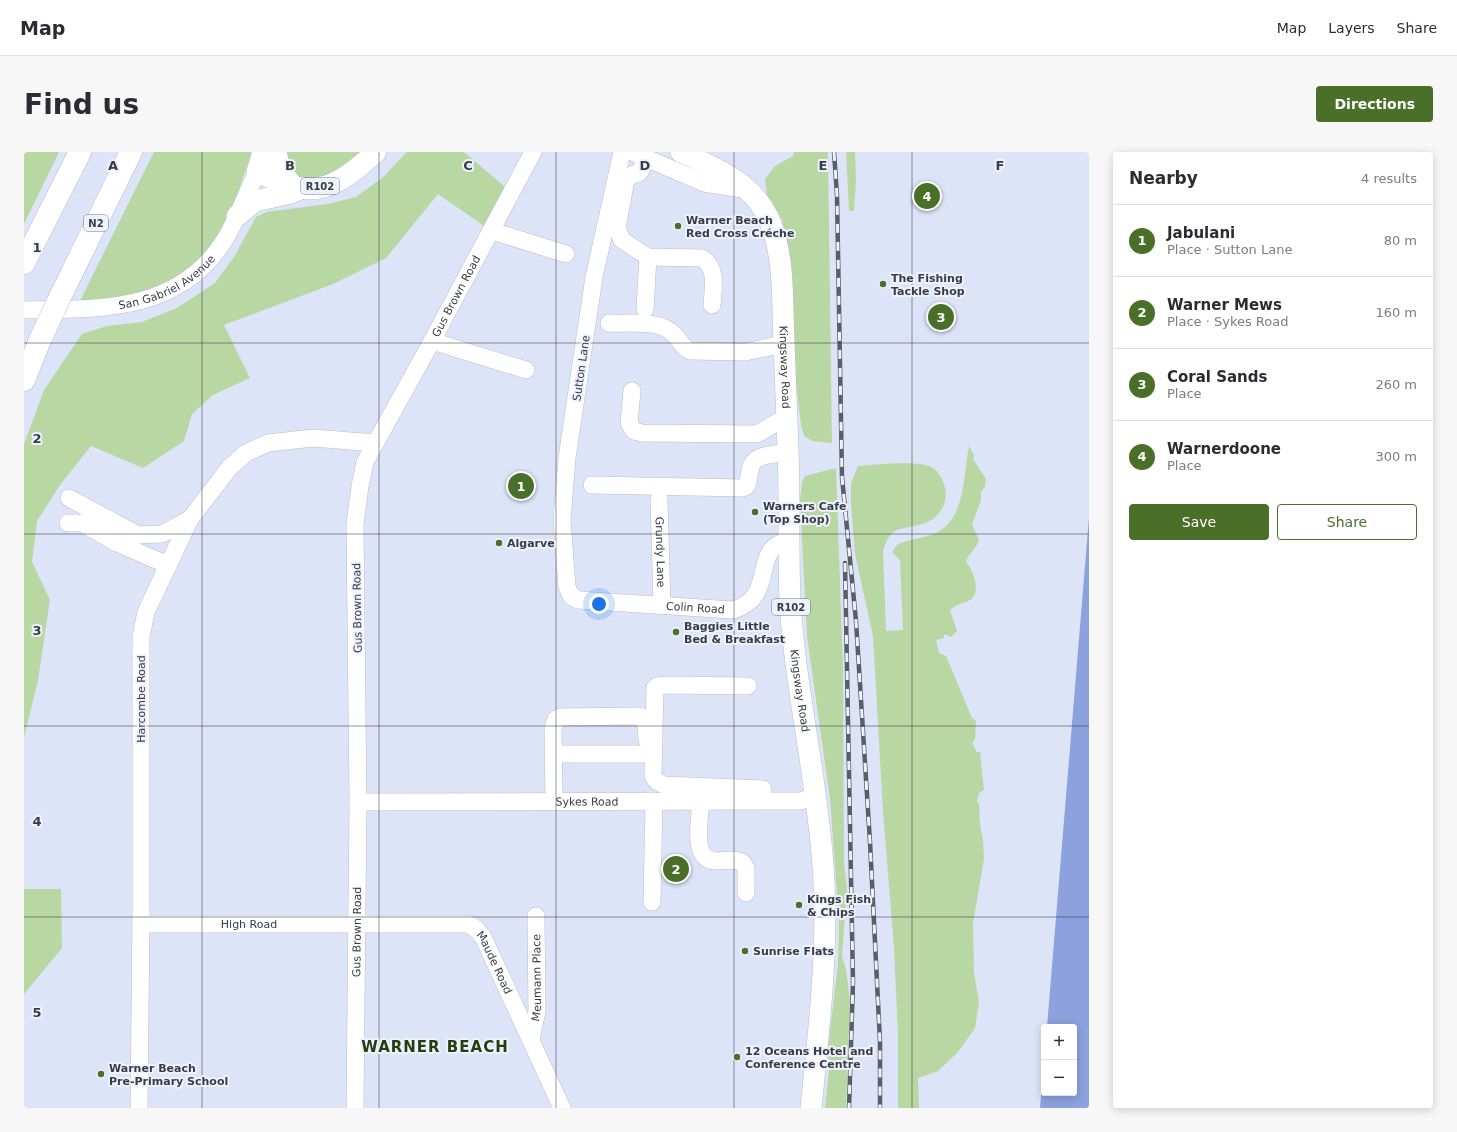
<!DOCTYPE html>
<html lang="en">
<head>
<meta charset="utf-8">
<style>
	:root { --surface:#fff; --page:#f7f7f7; --text:#2b2b33; --muted:#7c7c81; --line:#e1e1e2; --accent:#4a6f29 }
	body { margin:0; font-family:"DejaVu Sans",sans-serif; background:var(--page); color:var(--text) }
	.controls { position:absolute; right:12px; bottom:12px; display:grid; overflow:hidden; border-radius:4px; box-shadow:0 2px 10px #0003 }
	.controls button { width:36px; height:36px; display:grid; place-items:center; padding:0; border:0; border-bottom:1px solid var(--line); background:var(--surface); color:var(--text); font:20px sans-serif }
	.you { position:absolute; left:575px; top:452px; width:14px; height:14px; margin:-10px; border:3px solid #fff; border-radius:50%; background:#1a73e8; box-shadow:0 0 0 6px #1a73e833 }
	.badge { display:grid; place-items:center; width:26px; height:26px; border-radius:50%; background:var(--accent); color:#fff; font-size:13px; font-weight:700 }
	.pin { position:absolute; translate:-50% -50%; border:2px solid #fff; box-shadow:0 1px 4px #0006 }
	.list { margin:0; padding:0; list-style:none }
	h2 { display:flex; justify-content:space-between; align-items:center; height:52px; margin:0; padding:0 16px; font-size:17px }
	h2 small { font-size:13px; font-weight:400; color:var(--muted) }
	.list li { display:grid; grid-template-columns:26px 1fr auto; gap:12px; align-items:center; box-sizing:border-box; height:72px; padding:0 16px; border-top:1px solid var(--line) }
	.list b { display:block; font-size:15px; white-space:nowrap }
	.list p { margin:0; font-size:13px; white-space:nowrap; color:var(--muted) }
	.list em { font-size:13px; font-style:normal; color:var(--muted) }
	.actions { display:flex; gap:8px; padding:12px 16px }
	.actions a { flex:1; padding:9px 0; border:1px solid var(--accent); border-radius:4px; text-align:center; font-size:14px; color:var(--accent) }
	.actions .main { background:var(--accent); color:#fff }
	.map { position:relative; flex:none; width:1065px; height:956px; overflow:hidden; border-radius:4px }
	header { display:flex; align-items:center; gap:24px; box-sizing:border-box; height:56px; padding:0 20px; background:var(--surface); border-bottom:1px solid var(--line) }
	header strong { font-size:19px }
	nav { display:flex; gap:22px; margin-inline-start:auto; font-size:14px }
	.intro { display:flex; align-items:center; justify-content:space-between; box-sizing:border-box; height:96px; padding:0 24px }
	h1 { margin:0; font-size:28px }
	.button { padding:10px 18px; border-radius:4px; background:var(--accent); color:#fff; font-size:14px; font-weight:700 }
	main { display:flex; gap:24px; padding:0 24px }
	aside { flex:1; background:var(--surface); border-radius:4px; box-shadow:0 2px 10px #0003 }
	.map>svg:first-child { display:block }
	.green { fill:#b8d7a3 }
	.water { fill:#8ca1dd }
	.lines { fill:none; stroke-linecap:round; stroke-linejoin:round }
	.minor-casing { stroke:#b6bdd0; stroke-width:18 }
	.major-casing { stroke:#b6bdd0; stroke-width:22 }
	.highway-casing { stroke:#b6bdd0; stroke-width:23 }
	.minor { stroke:#fff; stroke-width:17 }
	.major { stroke:#fff; stroke-width:21 }
	.highway { stroke:#fff; stroke-width:22 }
	.rail-casing { stroke:#595d67; stroke-width:4.5 }
	.rail { stroke:#edf2fe; stroke-width:3; stroke-dasharray:9; stroke-linecap:butt }
	.highway-bridge-casing { stroke:#b6bdd0; stroke-width:23; stroke-linecap:butt }
	.highway-bridge { stroke:#fff; stroke-width:22 }
	.grid { fill:none; stroke:#393c43; stroke-width:1; stroke-opacity:0.55 }
	.poi-dot { fill:#4a6f29; stroke:#edf2fe; stroke-width:1.5 }
	.labels { text-anchor:middle; stroke-width:4; stroke-linejoin:round; paint-order:stroke }
	.shield { fill:#edf2fe; stroke:#6f737b; stroke-width:1 }
	.shield-label { font-size:10px; font-weight:bold; fill:#393c43 }
	.poi-label { font-size:11px; font-weight:bold; fill:#393c43; stroke:#edf2fe; text-anchor:start }
	.street-label { font-size:11px; fill:#393c43; stroke:#edf2fe }
	.district-label { font-size:15px; font-weight:bold; letter-spacing:1px; fill:#253e0d; stroke:#edf2fe }
	.grid-label { font-size:13px; text-anchor:middle; font-weight:bold; fill:#393c43; stroke:#edf2fe; stroke-width:4; stroke-linejoin:round; paint-order:stroke }
</style>
</head>
<body>
<header>
<strong>Map</strong>
<nav><a>Map</a><a>Layers</a><a>Share</a></nav>
</header>
<div class="intro"><h1>Find us</h1><a class="button">Directions</a></div>
<main>
<div class="map">
<svg width="1065" height="956" viewBox="0 0 1065 956">
	<rect width="100%" height="100%" fill="#dde4f8"/>
	<!-- green -->
	<path class="green" d="M 0,0 L 35,0 L 0,72 Z
		M 130,0 L 228,0 C 205,66 191,119 118,144 C 101,150 73,151 54,153 Z
		M 260,0 L 344,0 L 308,28 L 271,29 Z
		M 383,0 L 440,0 L 481,35 L 460,74 L 414,42 L 362,106 L 309,132 L 200,173 L 226,226 L 189,243 L 168,262 L 160,289 L 119,316 L 67,294 L 36,333 L 13,369 L 8,410 L 26,448 L 14,528 L 0,586 L 0,292 L 20,238 L 58,182 L 83,174 L 118,170 L 153,156 L 191,131 L 210,105 L 232,65 L 242,60 L 304,52 L 332,45 L 358,26 Z
		M 770,0 L 804,0 L 808,291 L 788,289 L 780,284 L 777,273 L 769,206 L 768,120 L 758,67 L 743,43 L 741,27 L 751,14 L 769,4 Z
		M 822,0 L 831,0 L 832,28 L 830,59 L 825,59 Z
		M 945,294 L 950,303 L 949,307 L 962,327 L 961,335 L 957,340 L 957,348 L 948,373 L 955,387 C 953,397 945,400 942,410 C 949,418 958,440 946,448 C 939,452 934,451 926,458 L 933,479 L 927,485 L 920,482 L 920,486 L 912,488 L 915,501 L 922,504 L 948,566 L 952,569 L 951,587 L 948,591 L 953,600 L 956,600 L 960,638 L 955,641 L 953,649 L 955,652 L 956,672 L 959,688 L 960,707 L 949,771 L 950,821 L 955,850 L 951,876 L 934,900 L 914,919 L 894,926 L 895,956 L 874,956 L 874,883 L 870,796 L 859,660 L 849,484 L 831,402 L 827,351 L 827,331 L 834,314 C 852,313 893,308 907,315 C 914,318 918,326 920,332 C 926,350 916,367 898,372 C 890,375 879,375 871,379 C 864,384 861,391 859,399 L 862,479 L 879,478 L 876,408 L 868,400 L 873,393 C 885,386 901,387 914,380 C 942,364 939,323 945,294 Z
		M 812,316 L 819,515 L 820,711 L 823,737 L 818,804 L 822,817 L 826,849 L 822,956 L 801,956 L 806,908 L 803,905 L 814,812 L 815,769 L 806,647 L 783,484 L 776,348 L 778,330 L 781,324 Z
		M 0,737 L 37,737 L 38,796 L 0,842 Z"/>
	<!-- water -->
	<path class="water" d="M 1065,365 L 1065,956 L 1016,956 L 1020,907 L 1020,941 L 1050,941 L 1050,875 L 1023,875 Z"/>
	<g class="lines">
		<!-- minor casing -->
		<g class="minor-casing">
			<g id="minor">
				<path id="s1" d="M 598,0 L 570,125 L 543,306 L 538,368 L 543,435 L 547,444 L 554,448 L 709,458 C 755,445 725,394 765,389"/>
				<path d="M 608,0 L 680,31 L 725,38"/>
				<path d="M 622,6 L 616,20 L 606,24 L 602,28 L 593,76 L 598,88 L 624,105 L 678,106 C 694,116 689,137 688,153"/>
				<path d="M 468,79 L 542,102"/>
				<path d="M 621,157 L 624,105"/>
				<path id="s2" d="M 0,158 C 77,157 158,161 203,84 C 214,64 223,41 233,20"/>
				<path d="M 585,171 C 603,172 631,168 646,179 C 655,185 656,194 666,199 L 721,200 L 760,192"/>
				<path d="M 408,189 L 502,218"/>
				<path d="M 608,239 L 605,271 L 610,279 L 618,281 L 733,282 L 762,265"/>
				<path d="M 568,333 L 719,336 L 723,334 C 725,327 725,319 728,312 C 733,302 754,302 764,300"/>
				<path d="M 45,346 L 114,383 L 138,382 L 166,367"/>
				<path id="s3" d="M 635,347 L 638,454"/>
				<path d="M 44,371 L 58,371 L 93,391 L 144,413"/>
				<path d="M 724,534 L 644,533 L 633,534 L 631,536 L 629,624 L 632,629 L 640,633 L 739,637"/>
				<path d="M 530,602 L 623,602"/>
				<path d="M 530,649 L 529,576 L 532,567 L 536,565 L 616,564 L 622,572 L 623,588"/>
				<path d="M 677,649 C 676,667 666,711 694,709 C 703,709 712,706 719,711 L 722,716 L 722,741"/>
				<path id="s4" d="M 334,650 L 776,649 L 791,644"/>
				<path d="M 628,750 L 630,649"/>
				<path id="s5" d="M 117,772 L 444,772 L 451,776 L 459,785 L 538,956"/>
				<path id="s6" d="M 507,887 L 513,859 L 512,764"/>
				<path d="M 115,956 L 117,761 L 117,485 L 122,460 L 166,367 L 206,315 L 222,301 L 244,291 L 289,286 L 351,291"/>
				<path id="s7" d="M 331,956 L 334,650 L 331,372 L 336,334 L 341,310 L 408,189 L 509,0"/>
			</g>
		</g>
		<!-- major casing -->
		<g class="major-casing">
			<g id="major">
				<path d="M 239,0 L 233,20 C 247,26 262,33 276,36 C 306,42 332,18 352,0"/>
				<path d="M 252,0 L 256,18 L 269,34"/>
				<path id="s8" d="M 657,0 C 692,16 731,32 746,70 C 761,106 758,151 760,190 C 761,225 763,261 764,296 C 766,347 764,397 766,448 C 771,537 793,625 799,714 C 805,794 795,876 787,956"/>
				<path d="M 213,64 L 231,49 L 267,41 L 278,36"/>
			</g>
		</g>
		<!-- highway casing -->
		<g class="highway-casing">
			<path id="highway" d="M 0,111 L 56,0
				M 37,143 L 107,0
				M 0,228 L 16,188"/>
		</g>
		<!-- minor -->
		<use href="#minor" class="minor"/>
		<!-- major -->
		<use href="#major" class="major"/>
		<!-- highway -->
		<use href="#highway" class="highway"/>
		<!-- rail casing -->
		<g class="rail-casing">
			<path id="rail" d="M 810,0 L 813,43 L 818,325 L 832,469 L 846,690 L 856,890 L 856,956
				M 821,411 L 829,830 L 825,956"/>
		</g>
		<!-- rail -->
		<use href="#rail" class="rail"/>
		<!-- highway-bridge casing -->
		<g class="highway-bridge-casing">
			<path id="highway-bridge" d="M 16,188 L 37,143"/>
		</g>
		<!-- highway-bridge -->
		<use href="#highway-bridge" class="highway-bridge"/>
	</g>
	<!-- grid -->
	<path class="grid" d="M 178,0 L 178,956M 355,0 L 355,956M 532,0 L 532,956M 710,0 L 710,956M 888,0 L 888,956M 0,191 L 1065,191M 0,382 L 1065,382M 0,574 L 1065,574M 0,765 L 1065,765"/>
	<!-- markers -->
	<g class="poi-dot">
		<circle cx="654" cy="74" r="4"/>
		<circle cx="859" cy="132" r="4"/>
		<circle cx="731" cy="360" r="4"/>
		<circle cx="475" cy="391" r="4"/>
		<circle cx="652" cy="480" r="4"/>
		<circle cx="775" cy="753" r="4"/>
		<circle cx="721" cy="799" r="4"/>
		<circle cx="713" cy="905" r="4"/>
		<circle cx="77" cy="922" r="4"/>
	</g>
	<g class="labels">
		<!-- shield labels -->
		<g class="shield">
			<rect x="277" y="26" width="38" height="16" rx="3"/>
			<rect x="60" y="63" width="24" height="16" rx="3"/>
			<rect x="748" y="447" width="38" height="16" rx="3"/>
		</g>
		<g class="shield-label">
			<text x="296" y="38">R102</text>
			<text x="72" y="75">N2</text>
			<text x="767" y="459">R102</text>
		</g>
		<!-- poi labels -->
		<g class="poi-label">
			<text x="662" y="72">Warner Beach<tspan x="662" dy="13">Red Cross Créche</tspan></text>
			<text x="867" y="130">The Fishing<tspan x="867" dy="13">Tackle Shop</tspan></text>
			<text x="739" y="358">Warners Cafe<tspan x="739" dy="13">(Top Shop)</tspan></text>
			<text x="483" y="395">Algarve</text>
			<text x="660" y="478">Baggies Little<tspan x="660" dy="13">Bed &amp; Breakfast</tspan></text>
			<text x="783" y="751">Kings Fish<tspan x="783" dy="13">&amp; Chips</tspan></text>
			<text x="729" y="803">Sunrise Flats</text>
			<text x="721" y="903">12 Oceans Hotel and<tspan x="721" dy="13">Conference Centre</tspan></text>
			<text x="85" y="920">Warner Beach<tspan x="85" dy="13">Pre-Primary School</tspan></text>
		</g>
		<!-- street labels -->
		<g class="street-label">
			<text dy="4" stroke="none"><textPath href="#s2" startOffset="149">San Gabriel Avenue</textPath></text>
			<text dy="4" stroke="none"><textPath href="#s7" startOffset="836">Gus Brown Road</textPath></text>
			<text transform="translate(557 216) rotate(-82)" y="4">Sutton Lane</text>
			<text dy="4" stroke="none"><textPath href="#s8" startOffset="263">Kingsway Road</textPath></text>
			<text dy="4" stroke="none"><textPath href="#s3" startOffset="53">Grundy Lane</textPath></text>
			<text transform="translate(333 456) rotate(-91)" y="4">Gus Brown Road</text>
			<text dy="4" stroke="none"><textPath href="#s1" startOffset="576">Colin Road</textPath></text>
			<text dy="4" stroke="none"><textPath href="#s8" startOffset="587">Kingsway Road</textPath></text>
			<text transform="translate(117 547) rotate(-90)" y="4">Harcombe Road</text>
			<text dy="4" stroke="none"><textPath href="#s4" startOffset="229">Sykes Road</textPath></text>
			<text dy="4" stroke="none"><textPath href="#s5" startOffset="108">High Road</textPath></text>
			<text dy="4" stroke="none"><textPath href="#s7" startOffset="176">Gus Brown Road</textPath></text>
			<text dy="4" stroke="none"><textPath href="#s5" startOffset="375">Maude Road</textPath></text>
			<text dy="4" stroke="none"><textPath href="#s6" startOffset="62">Meumann Place</textPath></text>
		</g>
		<!-- district labels -->
		<g class="district-label">
			<text x="411" y="900">WARNER BEACH</text>
		</g>
	</g>
	<g class="grid-label">
		<text x="89" y="18">A</text>
		<text x="266" y="18">B</text>
		<text x="444" y="18">C</text>
		<text x="621" y="18">D</text>
		<text x="799" y="18">E</text>
		<text x="976" y="18">F</text>
		<text x="13" y="100">1</text>
		<text x="13" y="291">2</text>
		<text x="13" y="483">3</text>
		<text x="13" y="674">4</text>
		<text x="13" y="865">5</text>
	</g>
</svg>
<div class="controls">
<button>+</button>
<button>−</button>
</div>
<div class="you"></div>
<div class="pin badge" style="left:497px;top:334px">1</div>
<div class="pin badge" style="left:652px;top:717px">2</div>
<div class="pin badge" style="left:917px;top:165px">3</div>
<div class="pin badge" style="left:903px;top:44px">4</div>
</div>
<aside>
<h2>Nearby<small>4 results</small></h2>
<ul class="list">
<li><span class="badge">1</span><div><b>Jabulani</b><p>Place · Sutton Lane</p></div><em>80 m</em></li>
<li><span class="badge">2</span><div><b>Warner Mews</b><p>Place · Sykes Road</p></div><em>160 m</em></li>
<li><span class="badge">3</span><div><b>Coral Sands</b><p>Place</p></div><em>260 m</em></li>
<li><span class="badge">4</span><div><b>Warnerdoone</b><p>Place</p></div><em>300 m</em></li>
</ul>
<div class="actions"><a class="main">Save</a><a>Share</a></div>
</aside>
</main>
</body>
</html>
